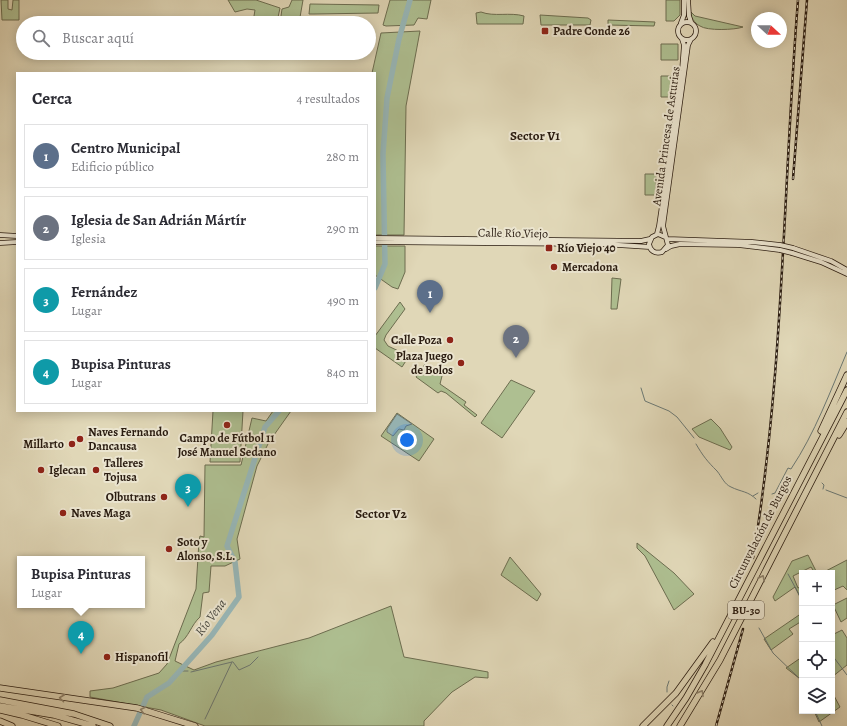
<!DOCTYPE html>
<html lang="es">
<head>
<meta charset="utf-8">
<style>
	:root { --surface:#fff; --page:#f7f7f7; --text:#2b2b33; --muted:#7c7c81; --line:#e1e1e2; --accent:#8f2418 }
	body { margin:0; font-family:Alegreya,serif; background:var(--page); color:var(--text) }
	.controls { position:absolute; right:12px; bottom:12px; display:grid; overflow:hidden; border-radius:0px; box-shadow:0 2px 10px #0003 }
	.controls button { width:36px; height:36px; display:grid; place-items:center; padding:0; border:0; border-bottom:1px solid var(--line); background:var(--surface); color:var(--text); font:20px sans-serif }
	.compass { position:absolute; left:751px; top:12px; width:36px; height:36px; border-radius:50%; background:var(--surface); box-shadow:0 2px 10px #0003; rotate:111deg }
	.you { position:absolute; left:407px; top:440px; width:14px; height:14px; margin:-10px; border:3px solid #fff; border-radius:50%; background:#1a73e8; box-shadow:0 0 0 6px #1a73e833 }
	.badge { display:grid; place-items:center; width:26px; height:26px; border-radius:50%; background:var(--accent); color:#fff; font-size:13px; font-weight:700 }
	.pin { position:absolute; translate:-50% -33px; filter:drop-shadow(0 1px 2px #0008) }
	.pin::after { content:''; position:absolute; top:21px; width:14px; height:12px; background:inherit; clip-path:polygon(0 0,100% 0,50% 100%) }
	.popup { position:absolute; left:17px; top:556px; width:128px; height:52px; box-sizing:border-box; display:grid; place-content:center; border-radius:0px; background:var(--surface); filter:drop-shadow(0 1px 3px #0005); font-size:13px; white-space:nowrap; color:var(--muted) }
	.popup b { font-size:15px; color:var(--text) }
	.popup::after { content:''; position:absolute; left:50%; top:100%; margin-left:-8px; border:8px solid transparent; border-top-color:var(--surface) }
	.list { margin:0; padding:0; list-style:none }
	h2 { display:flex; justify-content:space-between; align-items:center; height:52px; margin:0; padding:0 16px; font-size:17px }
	h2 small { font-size:13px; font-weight:400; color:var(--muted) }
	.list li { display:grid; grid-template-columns:26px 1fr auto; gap:12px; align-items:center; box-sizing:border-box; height:64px; margin:0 8px 8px; padding:0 8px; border:1px solid var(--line); border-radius:0px }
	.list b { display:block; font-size:15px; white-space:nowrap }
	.list p { margin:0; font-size:13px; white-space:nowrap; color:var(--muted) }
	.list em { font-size:13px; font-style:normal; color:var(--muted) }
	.icon { flex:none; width:22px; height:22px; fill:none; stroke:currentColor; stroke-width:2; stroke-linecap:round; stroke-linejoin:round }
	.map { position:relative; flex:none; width:847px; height:726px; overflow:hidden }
	.search { position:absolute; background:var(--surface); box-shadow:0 2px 10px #0003; left:16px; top:16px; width:360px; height:44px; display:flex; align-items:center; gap:10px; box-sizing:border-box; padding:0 14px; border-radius:22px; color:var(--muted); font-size:15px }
	.panel { position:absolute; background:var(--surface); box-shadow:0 2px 10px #0003; left:16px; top:72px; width:360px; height:340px; border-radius:0px }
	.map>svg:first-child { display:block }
	.green { fill:#aebf91; stroke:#6c6d50 }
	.water { fill:#97b7b8; stroke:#6b7975 }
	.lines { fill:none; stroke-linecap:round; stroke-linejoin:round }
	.stream { stroke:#6b7975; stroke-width:1 }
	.river { stroke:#97b7b8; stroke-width:5.5 }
	.secondary-casing { stroke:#291b10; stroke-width:5.5 }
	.highway-casing { stroke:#291b10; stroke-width:7 }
	.secondary { stroke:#ebe5d0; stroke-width:4 }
	.highway { stroke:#e0d7b7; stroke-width:5.5 }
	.rail-casing { stroke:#291b10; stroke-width:2.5 }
	.rail { stroke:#ebe5d0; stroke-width:1; stroke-dasharray:3; stroke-linecap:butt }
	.secondary-bridge-casing { stroke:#291b10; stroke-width:5.5; stroke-linecap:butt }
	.secondary-bridge { stroke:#ebe5d0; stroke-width:4 }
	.oneway { stroke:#8e826c }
	.poi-dot { fill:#8f2418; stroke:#ebe5d0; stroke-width:1.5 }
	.labels { text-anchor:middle; stroke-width:4; stroke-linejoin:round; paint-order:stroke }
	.shield { fill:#ebe5d0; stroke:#63584a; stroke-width:1 }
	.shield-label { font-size:11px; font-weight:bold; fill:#291b10 }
	.poi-label { font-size:12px; font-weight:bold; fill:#291b10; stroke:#ebe5d0; text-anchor:start }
	.street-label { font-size:12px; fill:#291b10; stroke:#ebe5d0 }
	.neighbourhood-label { font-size:13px; font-weight:bold; fill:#291b10; stroke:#ebe5d0 }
	.water-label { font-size:13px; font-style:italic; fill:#4a4a42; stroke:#ebe5d0 }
</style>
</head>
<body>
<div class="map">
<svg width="847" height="726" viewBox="0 0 847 726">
	<rect width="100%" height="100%" fill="#e0d7b7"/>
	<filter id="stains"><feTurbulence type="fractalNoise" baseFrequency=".005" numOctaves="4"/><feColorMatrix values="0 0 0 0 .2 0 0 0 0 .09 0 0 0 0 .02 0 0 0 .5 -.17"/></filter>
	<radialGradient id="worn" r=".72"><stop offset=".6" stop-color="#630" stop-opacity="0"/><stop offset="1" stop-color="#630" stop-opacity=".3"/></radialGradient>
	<!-- green -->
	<path class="green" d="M 1,0 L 8,0 L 8,9 L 12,10 L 13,0 L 19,0 L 19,20 L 2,20 Z
		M 228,0 L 256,0 L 280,8 L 277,22 L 241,23 L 253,22 L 255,10 L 247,9 L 235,12 Z
		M 292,0 L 303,0 L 299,23 L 280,23 L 282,9 L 289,7 Z
		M 390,0 L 431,0 L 427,19 L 418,18 L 414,25 L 386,26 L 383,25 Z
		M 666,0 L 680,0 L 680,15 L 674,21 L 666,21 Z
		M 310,4 L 379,5 L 378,13 L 314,14 L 309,14 Z
		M 690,11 L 695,16 L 743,27 C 735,30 707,31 700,26 C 694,23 691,17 690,11 Z
		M 481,12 C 494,17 510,12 524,16 L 523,24 L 477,24 L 476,13 Z
		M 540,15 L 588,18 L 591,20 L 590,25 L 541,25 Z
		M 608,20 L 655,22 L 654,26 L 608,25 Z
		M 420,31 L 406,106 L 404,235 L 375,235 L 375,73 L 372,73 L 381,33 Z
		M 661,44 L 678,44 L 678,60 L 661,60 Z
		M 661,76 L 672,76 L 672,97 L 661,97 Z
		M 645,174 L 656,174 L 656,195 L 645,195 Z
		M 375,246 L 405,246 L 405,272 L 398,289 L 392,287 L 375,275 Z
		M 612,278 L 621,279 L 617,309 L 611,309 Z
		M 400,302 L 405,309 L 386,335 L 384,340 L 388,346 L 409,356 L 402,367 L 375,348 L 375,336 Z
		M 425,364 L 439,372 L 442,376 L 440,384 L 466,402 L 464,405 L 477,415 L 475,417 L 446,393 L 441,391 L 438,393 L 416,377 Z
		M 511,380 L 535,391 L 502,438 L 481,423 Z
		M 213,411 L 243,411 L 240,462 L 210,462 Z
		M 273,411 L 291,411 L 269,442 L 257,466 L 237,539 L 240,559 L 225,566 L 211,566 L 209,592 L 203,593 L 200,617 C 191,625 189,637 179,644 L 175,661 L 194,670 L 216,662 L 309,638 L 391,606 L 404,657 L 488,672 L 488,678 L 475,677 L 452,692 L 424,721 L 424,726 L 205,726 L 161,710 L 90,697 L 90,691 L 113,688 L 159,673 L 167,664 L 196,589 L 199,541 L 200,536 L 204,537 L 205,465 L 241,465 L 252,418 L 266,421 Z
		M 397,413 L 434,439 L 419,461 L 381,436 Z
		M 711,419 L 720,428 L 732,447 L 730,450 L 699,437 L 692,429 Z
		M 637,543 L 674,573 L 694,594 L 674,610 L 645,556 L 637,548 Z
		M 808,555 L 817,573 L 815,573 L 811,567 L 793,576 L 798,588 L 802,586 L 802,601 L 795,587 L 775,601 L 773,597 L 792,561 Z
		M 510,557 L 541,594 L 537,601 L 501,575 Z
		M 847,560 L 847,590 L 843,586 L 832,591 L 832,573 L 822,573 Z
		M 847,598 L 847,618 L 841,622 L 833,605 Z
		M 802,613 L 802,621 L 789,629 L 793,634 L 771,650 L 764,639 Z
		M 842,630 L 847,638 L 847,665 L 832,677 L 832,635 Z
		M 802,657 L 802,676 L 799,678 L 786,668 Z
		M 832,692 L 840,707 L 819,722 L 814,711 L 832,711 Z"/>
	<!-- water -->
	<path class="water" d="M 397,414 L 412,424 L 406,426 L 404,430 L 399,429 L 393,436 L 387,432 L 387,429 Z"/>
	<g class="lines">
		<!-- stream -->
		<path class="stream" d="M 641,388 L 645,401 L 669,411 L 677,417 L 694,438
			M 696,444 C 703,456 707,461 717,471 C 722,477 724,484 731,487 C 741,492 748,491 756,499
			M 822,483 L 824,485 L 823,489
			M 826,490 L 847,498
			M 772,494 L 775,493 L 788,468 L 791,469 C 815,433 830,392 847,352
			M 753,496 L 758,493
			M 788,574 L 802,600
			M 759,628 L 773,653 L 802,681
			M 832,655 L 847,675
			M 233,662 L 239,670 L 250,665 L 258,657
			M 180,671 L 188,671
			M 191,672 L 232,662
			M 667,692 L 667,687 L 669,681
			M 672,705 L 673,706
			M 815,711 L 822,726
			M 205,719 L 232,662"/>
		<!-- river -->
		<path class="river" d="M 375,288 L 385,264 L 383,154 L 387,98 L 399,39 L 410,0
			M 134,726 L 147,697 L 169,683 L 212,635 L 239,597 L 235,562 L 227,546 L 265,427 L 279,411"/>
		<!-- secondary casing -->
		<g class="secondary-casing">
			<path id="secondary" d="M 688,0 L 689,16 L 691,22
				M678 31a9 9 0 1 1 18 0a9 9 0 1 1-18 0Z
				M 681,23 L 684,15 L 684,0
				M 657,234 L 659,226 L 682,71 L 684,45 L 682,39
				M 0,235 L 17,236
				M 665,237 L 658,234 L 652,237 L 649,244 C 650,251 655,254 662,252 L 668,245 L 663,226 L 688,45 L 691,39
				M 375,238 L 641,241 L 650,239
				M 667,239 L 752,242 L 780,245
				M 375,242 L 603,244 L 650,247
				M 0,243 L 17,242
				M 793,248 L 831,261 L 847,270
				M 666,249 L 671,246 L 680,244 L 739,245 L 780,250
				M 792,253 L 821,262 L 847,274"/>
		</g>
		<!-- highway casing -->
		<g class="highway-casing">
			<path id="highway" d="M 821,431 L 847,375
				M 839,435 L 847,422
				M 0,688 L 137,708 L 195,726
				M 0,700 L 74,714 L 110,726
				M 0,706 L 54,715 L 93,726
				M 0,710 L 22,715 L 58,726
				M 0,721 L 12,726
				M 643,726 L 676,693 L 713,642
				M 667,726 L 686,698 L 705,665 L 847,390
				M 680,726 L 720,660 L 847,412"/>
		</g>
		<!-- secondary -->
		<use href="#secondary" class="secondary"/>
		<!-- highway -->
		<use href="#highway" class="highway"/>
		<!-- rail casing -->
		<g class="rail-casing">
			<path id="rail" d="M 793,179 L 807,0
				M 753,558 C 784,374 783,186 798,0
				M 716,726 L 743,629"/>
		</g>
		<!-- rail -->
		<use href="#rail" class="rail"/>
		<!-- secondary-bridge casing -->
		<g class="secondary-bridge-casing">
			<path id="secondary-bridge" d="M 780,245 L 793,248
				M 780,250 L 792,253"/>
		</g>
		<!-- secondary-bridge -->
		<use href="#secondary-bridge" class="secondary-bridge"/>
	</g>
	<!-- one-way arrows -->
	<defs><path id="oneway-chevron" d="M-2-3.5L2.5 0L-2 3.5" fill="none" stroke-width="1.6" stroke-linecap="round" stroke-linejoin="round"/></defs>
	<g class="oneway">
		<use href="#oneway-chevron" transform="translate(762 578) rotate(-63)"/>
		<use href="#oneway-chevron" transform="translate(701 693) rotate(-60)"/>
		<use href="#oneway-chevron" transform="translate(62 698) rotate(-173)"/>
		<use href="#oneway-chevron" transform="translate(143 710) rotate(-166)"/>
	</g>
	<!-- markers -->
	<g class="poi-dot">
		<rect x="541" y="27" width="8" height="8" rx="2"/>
		<rect x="545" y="244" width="8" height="8" rx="2"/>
		<circle cx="554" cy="267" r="4"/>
		<circle cx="450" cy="340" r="4"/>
		<circle cx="461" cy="363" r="4"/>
		<circle cx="227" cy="425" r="4"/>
		<circle cx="80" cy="439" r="4"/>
		<circle cx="72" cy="444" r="4"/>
		<circle cx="41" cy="470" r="4"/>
		<circle cx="96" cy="470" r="4"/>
		<circle cx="164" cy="497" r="4"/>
		<circle cx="63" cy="513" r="4"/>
		<circle cx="169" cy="549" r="4"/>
		<circle cx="107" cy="657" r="4"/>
	</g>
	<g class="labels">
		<!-- shield labels -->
		<rect class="shield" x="728" y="601" width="36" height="18" rx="3"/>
		<g class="shield-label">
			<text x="746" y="614">BU-30</text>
		</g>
		<!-- poi labels -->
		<g class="poi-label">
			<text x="553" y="35">Padre Conde 26</text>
			<text x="557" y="252">Río Viejo 40</text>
			<text x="562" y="271">Mercadona</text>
			<text x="442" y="344" text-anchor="end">Calle Poza</text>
			<text x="453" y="360" text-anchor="end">Plaza Juego<tspan x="453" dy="14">de Bolos</tspan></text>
			<text x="88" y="436">Naves Fernando<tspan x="88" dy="14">Dancausa</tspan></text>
			<text x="227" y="442" text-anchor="middle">Campo de Fútbol 11<tspan x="227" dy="14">José Manuel Sedano</tspan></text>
			<text x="64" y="448" text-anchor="end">Millarto</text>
			<text x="104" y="467">Talleres<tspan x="104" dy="14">Tojusa</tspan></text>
			<text x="49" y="474">Iglecan</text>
			<text x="156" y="501" text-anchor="end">Olbutrans</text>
			<text x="71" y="517">Naves Maga</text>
			<text x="177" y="546">Soto y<tspan x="177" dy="14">Alonso, S.L.</tspan></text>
			<text x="115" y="661">Hispanofil</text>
		</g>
		<!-- street labels -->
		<g class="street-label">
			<text transform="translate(666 136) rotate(-82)" y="4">Avenida Princesa de Asturias</text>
			<text transform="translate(513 233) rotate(1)" y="4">Calle Río Viejo</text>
			<text transform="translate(760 532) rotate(-63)" y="4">Circunvalación de Burgos</text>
		</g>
		<!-- neighbourhood labels -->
		<g class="neighbourhood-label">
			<text x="535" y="140">Sector V1</text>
			<text x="381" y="518">Sector V2</text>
		</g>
		<!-- water labels -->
		<g class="water-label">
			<text transform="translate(210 617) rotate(-53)" y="5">Río Vena</text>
		</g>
	</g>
	<rect width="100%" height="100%" filter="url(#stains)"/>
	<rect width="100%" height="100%" fill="url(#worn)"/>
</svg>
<div class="controls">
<button>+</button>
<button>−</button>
<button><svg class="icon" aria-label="locate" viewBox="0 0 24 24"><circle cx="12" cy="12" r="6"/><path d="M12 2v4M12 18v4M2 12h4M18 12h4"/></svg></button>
<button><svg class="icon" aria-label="layers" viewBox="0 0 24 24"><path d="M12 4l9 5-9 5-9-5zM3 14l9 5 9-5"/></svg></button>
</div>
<svg class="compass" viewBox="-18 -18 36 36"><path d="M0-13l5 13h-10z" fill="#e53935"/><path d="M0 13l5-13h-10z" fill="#7c7c81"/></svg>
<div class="you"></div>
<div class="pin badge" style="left:430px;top:313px;background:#5c6f8a">1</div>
<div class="pin badge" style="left:516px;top:358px;background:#6b7280">2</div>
<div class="pin badge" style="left:188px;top:507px;background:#0f9aa8">3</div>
<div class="pin badge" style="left:81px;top:654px;background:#0f9aa8">4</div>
<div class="popup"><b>Bupisa Pinturas</b>Lugar</div>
<div class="search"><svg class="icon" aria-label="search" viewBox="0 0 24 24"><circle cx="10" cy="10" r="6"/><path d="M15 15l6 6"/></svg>Buscar aquí</div>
<section class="panel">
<h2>Cerca<small>4 resultados</small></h2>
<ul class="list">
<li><span class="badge" style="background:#5c6f8a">1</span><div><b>Centro Municipal</b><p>Edificio público</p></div><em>280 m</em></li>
<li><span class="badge" style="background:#6b7280">2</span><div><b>Iglesia de San Adrián Mártír</b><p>Iglesia</p></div><em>290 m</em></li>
<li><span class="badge" style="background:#0f9aa8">3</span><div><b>Fernández</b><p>Lugar</p></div><em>490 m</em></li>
<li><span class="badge" style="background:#0f9aa8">4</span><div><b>Bupisa Pinturas</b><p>Lugar</p></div><em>840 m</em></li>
</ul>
</section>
</div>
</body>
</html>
